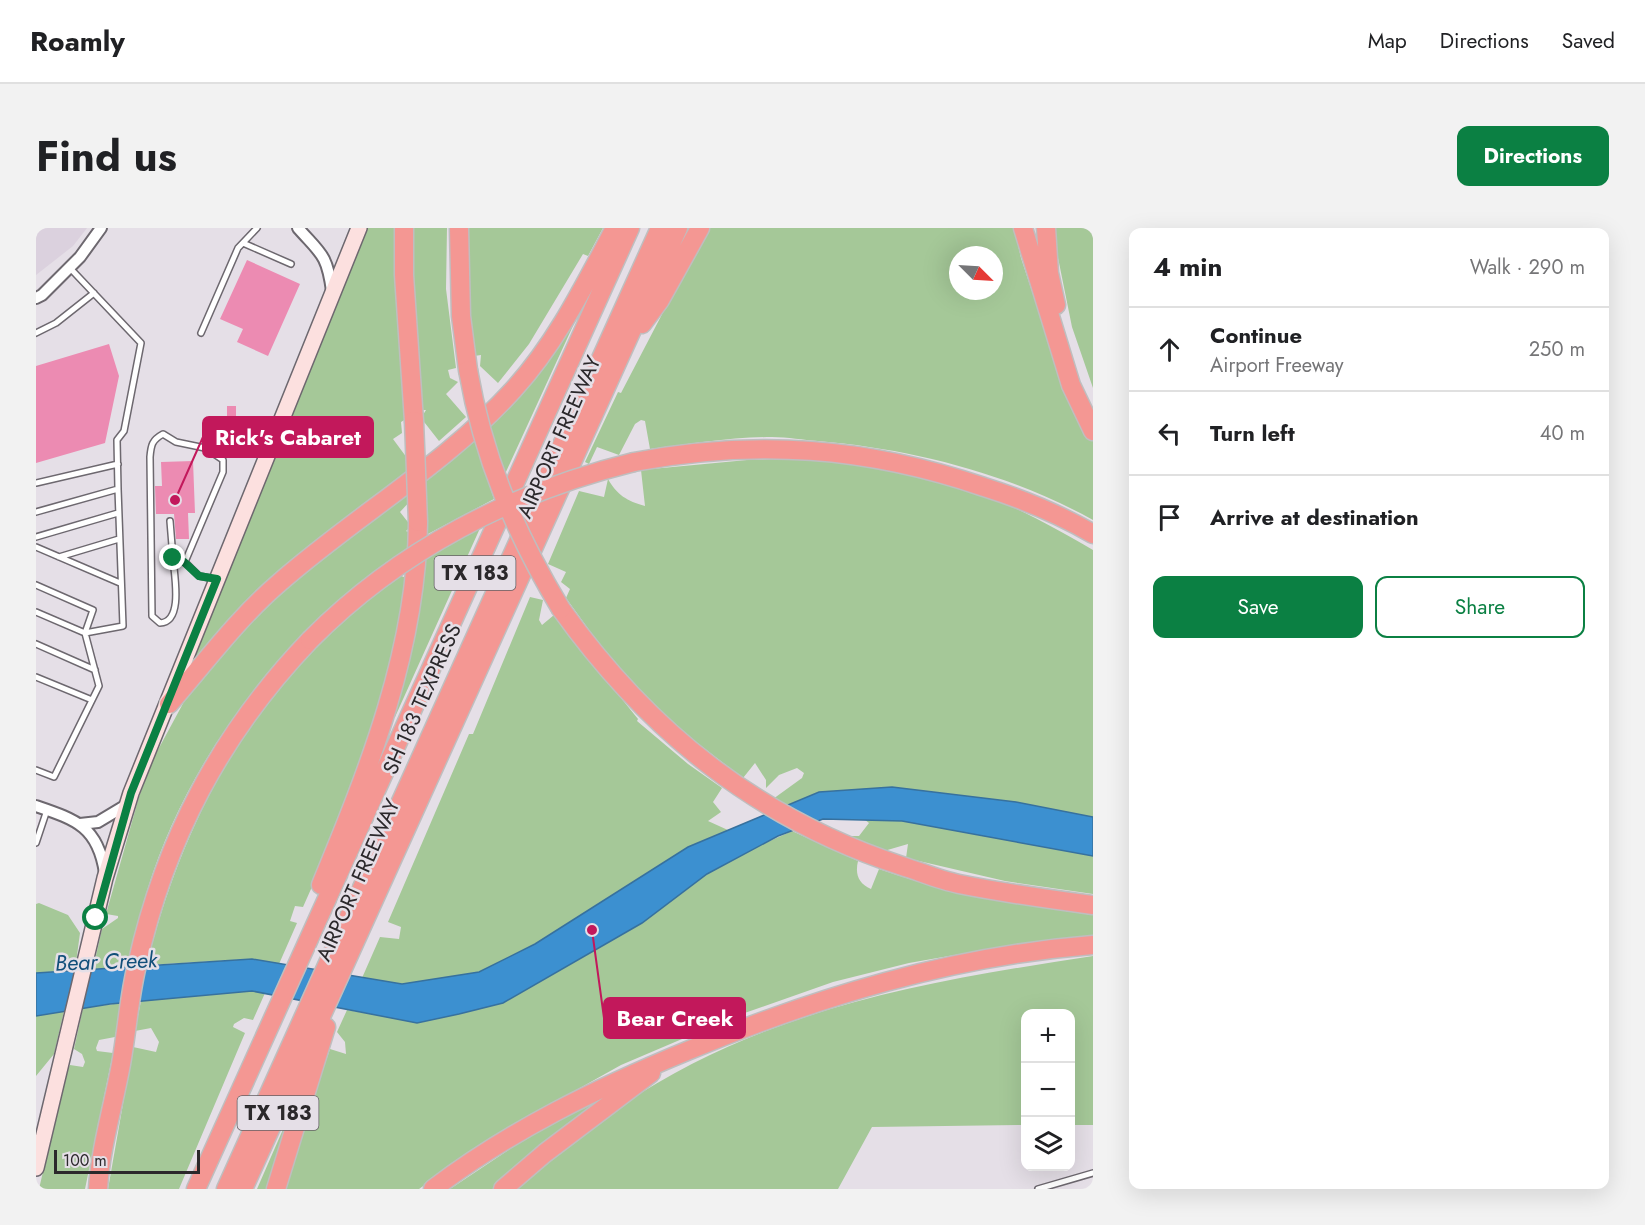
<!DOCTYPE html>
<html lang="en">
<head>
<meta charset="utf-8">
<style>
	:root { --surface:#fff; --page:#f2f2f2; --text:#202124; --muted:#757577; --line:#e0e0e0; --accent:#0b8043 }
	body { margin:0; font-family:Jost,sans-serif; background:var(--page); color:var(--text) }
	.controls { position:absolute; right:18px; bottom:18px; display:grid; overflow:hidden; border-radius:12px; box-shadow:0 6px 24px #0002 }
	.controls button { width:54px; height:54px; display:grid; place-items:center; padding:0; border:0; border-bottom:2px solid var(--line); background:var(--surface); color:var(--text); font:30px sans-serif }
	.compass { position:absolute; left:913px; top:18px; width:54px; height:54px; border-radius:50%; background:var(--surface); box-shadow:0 6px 24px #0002; rotate:114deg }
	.scale { position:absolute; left:18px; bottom:15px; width:146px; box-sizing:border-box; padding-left:6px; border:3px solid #2b282b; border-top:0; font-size:16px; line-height:21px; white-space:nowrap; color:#2b282b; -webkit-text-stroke:4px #e5dfe7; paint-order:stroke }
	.stop { position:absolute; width:18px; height:18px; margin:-14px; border:4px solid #0b8043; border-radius:50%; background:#fff }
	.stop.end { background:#0b8043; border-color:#fff; box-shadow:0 2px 6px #0008 }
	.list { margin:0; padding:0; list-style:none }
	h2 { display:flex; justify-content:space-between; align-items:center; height:78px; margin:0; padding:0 24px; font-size:26px }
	h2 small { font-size:20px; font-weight:400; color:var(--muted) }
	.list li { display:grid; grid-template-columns:39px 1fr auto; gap:18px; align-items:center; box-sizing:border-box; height:84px; padding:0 24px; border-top:2px solid var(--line) }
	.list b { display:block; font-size:22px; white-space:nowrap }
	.list p { margin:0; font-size:20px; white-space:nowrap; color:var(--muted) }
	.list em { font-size:20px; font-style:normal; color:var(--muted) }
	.actions { display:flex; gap:12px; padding:18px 24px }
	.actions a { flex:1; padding:14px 0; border:2px solid var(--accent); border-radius:12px; text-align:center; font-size:21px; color:var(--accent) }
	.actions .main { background:var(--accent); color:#fff }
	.icon { flex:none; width:33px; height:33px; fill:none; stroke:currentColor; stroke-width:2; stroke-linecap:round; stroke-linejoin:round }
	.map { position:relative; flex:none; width:1057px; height:961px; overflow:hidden; border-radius:12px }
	header { display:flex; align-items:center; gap:36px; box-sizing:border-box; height:84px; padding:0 30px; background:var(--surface); border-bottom:2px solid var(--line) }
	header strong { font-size:28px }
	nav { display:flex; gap:33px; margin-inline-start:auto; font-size:21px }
	.intro { display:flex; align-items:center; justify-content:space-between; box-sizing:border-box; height:144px; padding:0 36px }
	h1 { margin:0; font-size:42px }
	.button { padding:15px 27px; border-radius:12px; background:var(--accent); color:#fff; font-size:21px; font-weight:700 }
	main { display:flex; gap:36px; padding:0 36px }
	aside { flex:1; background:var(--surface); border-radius:12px; box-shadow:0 6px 24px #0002 }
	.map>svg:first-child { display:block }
	.built { fill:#dbd1de }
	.green { fill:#a5c898; fill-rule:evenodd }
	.water { fill:#3c90d0; stroke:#37719e; stroke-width:1.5 }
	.building { fill:#ec8bb2 }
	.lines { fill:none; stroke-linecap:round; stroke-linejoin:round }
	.service-casing { stroke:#6d686f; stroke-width:8 }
	.minor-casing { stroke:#6d686f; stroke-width:14 }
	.secondary-casing { stroke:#6d686f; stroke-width:18 }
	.motorway-casing { stroke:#bfbebf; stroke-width:21 }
	.service { stroke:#fff; stroke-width:5 }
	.minor { stroke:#fff; stroke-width:10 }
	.secondary { stroke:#fce0df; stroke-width:15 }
	.motorway { stroke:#f49793; stroke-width:18 }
	.motorway-bridge-casing { stroke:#bfbebf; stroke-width:21; stroke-linecap:butt }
	.motorway-bridge { stroke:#f49793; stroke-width:18 }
	.route { stroke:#0b8043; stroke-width:8 }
	.labels { text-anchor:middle; stroke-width:5; stroke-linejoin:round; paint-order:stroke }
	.shield { fill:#e5dfe7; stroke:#635f63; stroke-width:1.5 }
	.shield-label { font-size:20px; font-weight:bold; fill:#2b282b }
	.street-label { font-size:21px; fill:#2b282b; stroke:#e5dfe7 }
	.water-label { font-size:22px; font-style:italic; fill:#124f7a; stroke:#e5dfe7 }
	.leader { fill:none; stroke:#c2185b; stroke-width:2 }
	.callout-dot { fill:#c2185b; stroke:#e5dfe7; stroke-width:2 }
	.callout { fill:#c2185b; stroke:#c2185b; stroke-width:2 }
	.callout-label { font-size:22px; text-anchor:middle; font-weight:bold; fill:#fff }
</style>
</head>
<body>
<header>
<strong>Roamly</strong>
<nav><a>Map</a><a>Directions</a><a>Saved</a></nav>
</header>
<div class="intro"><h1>Find us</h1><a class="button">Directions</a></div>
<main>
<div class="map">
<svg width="1057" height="961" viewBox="0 0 1057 961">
	<rect width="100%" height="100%" fill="#e5dfe7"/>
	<!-- built -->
	<path class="built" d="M 0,0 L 51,0 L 37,18 L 0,47 Z"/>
	<!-- green -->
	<path class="green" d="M 329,0 L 360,0 L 370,191 L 365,194 L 366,205 L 357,211 L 374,234 L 374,244 L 153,438 Z
		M 374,0 L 411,0 L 410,61 L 420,140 L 412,142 L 414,150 L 422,154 L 410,166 L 430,189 L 403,213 L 385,190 L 390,182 L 383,182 Z
		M 432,0 L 567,0 L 552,28 L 547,26 L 493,116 L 462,155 L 444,138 L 445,127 L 438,128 L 433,73 Z
		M 671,0 L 978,0 L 985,30 L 1012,112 L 1057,208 L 1057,292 C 974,246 877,221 782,213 C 767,212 752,209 736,209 C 695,209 654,216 614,221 L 609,193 L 605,192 L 599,196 L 583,227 L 561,219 L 553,236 L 549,234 L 582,164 L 585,165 ZM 922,27 L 958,27 L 958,63 L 922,63 Z
		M 1016,0 L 1057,0 L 1057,160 L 1036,99 Z
		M 547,76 L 469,246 L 452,194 Z
		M 437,209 L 458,271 L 390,307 L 387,249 Z
		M 771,230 C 806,235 841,238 876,244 C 937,255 1004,291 1057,322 L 1057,666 L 969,653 L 870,630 L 872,616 L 848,623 L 813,608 L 823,608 L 833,595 L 792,563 L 748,578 L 737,571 L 766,550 L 768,545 L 761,540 L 743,547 L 730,560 L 730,552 L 719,535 L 707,550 L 643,501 L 618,477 L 574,431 L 530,370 L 534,361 L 525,354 L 530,344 L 512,336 L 543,263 L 568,269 L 572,251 C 581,267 591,273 609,278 L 605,242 L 711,232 Z
		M 375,258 L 376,271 L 364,284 L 375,298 L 370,303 L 374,305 L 374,318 C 253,402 155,520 111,663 C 103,688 98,714 91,739 L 57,741 L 66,701 L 82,690 L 82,688 L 70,686 L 103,569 L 117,531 L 150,470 L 206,396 Z
		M 445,298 L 359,489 L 355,488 L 378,414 L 389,330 Z
		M 365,348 L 374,351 L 360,433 L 295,616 L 267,679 L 259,678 L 254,693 L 261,695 L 243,736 L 216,731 L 111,737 C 148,582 230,438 365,348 Z
		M 494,369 L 507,372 L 503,392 L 506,397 L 518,387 L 602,491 L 601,493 L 652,536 L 686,560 L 677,574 L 685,584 L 672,593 L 725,617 L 756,603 L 822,633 C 819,646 822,655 835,661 L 843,641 C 913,666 984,676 1057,687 L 1057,708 L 970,718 L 873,735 L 797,754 L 700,788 L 585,837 L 453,911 L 383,961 L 246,961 L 294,821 L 310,826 L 309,814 L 301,804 L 311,782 L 335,786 L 355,755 L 326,750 L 344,709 L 363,711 L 365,699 L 352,694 L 433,506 L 437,506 Z
		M 3,675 L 32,687 L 44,705 L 39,742 L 0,745 L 0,676 Z
		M 1057,728 L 1057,897 L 1035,897 L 1034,786 L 990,786 L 989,897 L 836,899 L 802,961 L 478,961 C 513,932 548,902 586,877 C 732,780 887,754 1057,728 Z
		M 216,763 L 229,765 L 217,792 L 208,790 L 198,796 L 197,799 L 209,805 L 143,961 L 72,961 L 97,819 L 120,824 L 123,814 L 115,800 L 99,803 L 105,773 Z
		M 85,775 L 79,809 L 63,812 L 60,820 L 61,823 L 77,825 L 49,961 L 3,961 L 30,844 L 34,837 L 47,839 L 49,834 L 46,826 L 38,821 L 47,780 Z
		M 28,783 L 18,826 L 0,848 L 0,788 Z
		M 586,857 L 457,961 L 414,961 L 501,903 Z
		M 255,883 L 232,961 L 221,961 Z"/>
	<!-- water -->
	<path class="water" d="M 856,559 L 980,574 L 1057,589 L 1057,628 L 866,593 L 787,591 L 742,608 L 671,646 L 606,695 L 467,775 L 423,786 L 381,795 L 216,763 L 74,776 L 0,788 L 0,745 L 216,731 L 366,756 L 443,744 L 499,716 L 652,619 L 783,564 Z"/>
	<!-- building -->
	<path class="building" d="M 211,32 L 264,56 L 232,128 L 201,114 L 207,101 L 184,91 Z
		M 73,116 L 83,148 L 69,215 L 0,235 L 0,138 Z
		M 191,178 L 200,178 L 200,196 L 191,194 Z
		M 157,233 L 159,285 L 152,285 L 153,311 L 140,311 L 138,286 L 120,286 L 119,258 L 126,258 L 125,234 Z"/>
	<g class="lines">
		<!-- service casing -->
		<g class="service-casing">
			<path id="service" d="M 207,15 L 255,36
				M 0,105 L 20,95 L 58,65
				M 165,105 L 202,20 L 221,0
				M 0,255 L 82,236
				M 0,284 L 82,261 L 81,212 L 88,203 L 105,115 L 33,39
				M 134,293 L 137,330 L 149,334
				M 0,309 L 82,285
				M 0,319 L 84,355
				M 23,329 L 83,311
				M 137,330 C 138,346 148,394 124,395 L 116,388 L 114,229 C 115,217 116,212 127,206 L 140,214 L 169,220 L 187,232 L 187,244 L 149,334 L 163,348 L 179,351
				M 0,357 L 57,382 L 49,405 L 0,384
				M 0,416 L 59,442
				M 0,449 L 56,472
				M 0,542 L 18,549 L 63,458 L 49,405 L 87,398 L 82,261
				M 0,615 L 11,582
				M 1002,961 L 1057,945"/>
		</g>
		<!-- minor casing -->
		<g class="minor-casing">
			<path id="minor" d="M 262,0 C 285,26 291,26 296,63
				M 0,70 L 6,67 L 44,29 L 65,0
				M 0,578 C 41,592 62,599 69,645
				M 44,596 L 62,594 L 92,576"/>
		</g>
		<!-- secondary casing -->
		<g class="secondary-casing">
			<path id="secondary" d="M 0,940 L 69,650 L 95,565 L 323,0"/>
		</g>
		<!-- motorway casing -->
		<g class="motorway-casing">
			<path id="motorway" d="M 368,0 L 368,47 L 378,193
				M 423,0 L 425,88 L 432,142
				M 987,0 L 1035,157 L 1057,203
				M 1010,0 L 1013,45 L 1020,77
				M 606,96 L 624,72 L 664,0
				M 598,234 C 720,211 831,219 948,259 C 986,271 1023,286 1057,306
				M 525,381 C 613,504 722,591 866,638 C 885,644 904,652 923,656 C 967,665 1012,671 1057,677
				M 133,476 C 169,435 201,391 243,355 C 319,288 409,237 478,161 C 521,114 549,56 579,0
				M 285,657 C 333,541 381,420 382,294
				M 62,961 C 64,922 78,875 85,836 C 91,803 93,769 101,737 C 129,611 185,505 274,412
				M 160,961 L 594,0
				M 190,961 L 624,0
				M 207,961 L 642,0
				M 240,961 L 290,799
				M 397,961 C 475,902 561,860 651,823 C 781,769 916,728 1057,717
				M 467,961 L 509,925 L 615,845"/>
		</g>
		<!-- service -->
		<use href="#service" class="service"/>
		<!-- minor -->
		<use href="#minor" class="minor"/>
		<!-- secondary -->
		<use href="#secondary" class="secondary"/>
		<!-- motorway -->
		<use href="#motorway" class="motorway"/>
		<!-- motorway-bridge casing -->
		<g class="motorway-bridge-casing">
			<path id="motorway-bridge" d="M 432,142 C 447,229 479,305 525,381
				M 378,193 L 382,294
				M 274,412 C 363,322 476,264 598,234"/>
		</g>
		<!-- motorway-bridge -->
		<use href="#motorway-bridge" class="motorway-bridge"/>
	</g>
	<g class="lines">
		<!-- route -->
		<path class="route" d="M 60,690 L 95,565 L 181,351 L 163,348 L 148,334 L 137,330"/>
	</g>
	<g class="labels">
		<!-- shield labels -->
		<g class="shield">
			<rect x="398.5" y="328" width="81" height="34" rx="4.5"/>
			<rect x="201.5" y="868" width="81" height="34" rx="4.5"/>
		</g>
		<g class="shield-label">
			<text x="439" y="352">TX 183</text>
			<text x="242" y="892">TX 183</text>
		</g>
		<!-- street labels -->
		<g class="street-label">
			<text transform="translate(523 209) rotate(-66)" y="7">AIRPORT FREEWAY</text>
			<text transform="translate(386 471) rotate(-66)" y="7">SH 183 TEXPRESS</text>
			<text transform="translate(322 652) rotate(-66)" y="7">AIRPORT FREEWAY</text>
		</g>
		<!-- water labels -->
		<g class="water-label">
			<text transform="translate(70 733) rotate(-2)" y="8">Bear Creek</text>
		</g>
	</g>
	<!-- callouts -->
	<path class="leader" d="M139 272L167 209M556 702L568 790"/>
	<g class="callout-dot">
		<circle cx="139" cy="272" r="6"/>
		<circle cx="556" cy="702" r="6"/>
	</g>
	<g class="callout">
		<rect x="167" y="189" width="170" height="40" rx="6"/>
		<rect x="568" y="770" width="141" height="40" rx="6"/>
	</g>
	<g class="callout-label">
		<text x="252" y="217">Rick's Cabaret</text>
		<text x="639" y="798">Bear Creek</text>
	</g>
</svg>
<div class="controls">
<button>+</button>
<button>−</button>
<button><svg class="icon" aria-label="layers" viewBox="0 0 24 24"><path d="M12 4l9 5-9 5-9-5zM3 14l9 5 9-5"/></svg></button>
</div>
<svg class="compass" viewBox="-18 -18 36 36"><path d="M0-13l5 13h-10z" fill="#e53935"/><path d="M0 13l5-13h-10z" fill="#757577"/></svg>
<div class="scale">100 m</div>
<div class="stop" style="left:60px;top:690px"></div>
<div class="stop end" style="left:137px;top:330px"></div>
</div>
<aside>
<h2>4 min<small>Walk · 290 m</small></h2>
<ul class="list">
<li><svg class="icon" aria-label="ahead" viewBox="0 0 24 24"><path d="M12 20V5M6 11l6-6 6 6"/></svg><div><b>Continue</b><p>Airport Freeway</p></div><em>250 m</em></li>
<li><svg class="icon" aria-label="left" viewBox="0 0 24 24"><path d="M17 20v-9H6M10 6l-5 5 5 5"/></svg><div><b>Turn left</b></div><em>40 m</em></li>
<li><svg class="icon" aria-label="arrive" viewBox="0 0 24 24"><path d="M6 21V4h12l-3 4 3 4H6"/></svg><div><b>Arrive at destination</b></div></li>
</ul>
<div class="actions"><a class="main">Save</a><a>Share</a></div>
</aside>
</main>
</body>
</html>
